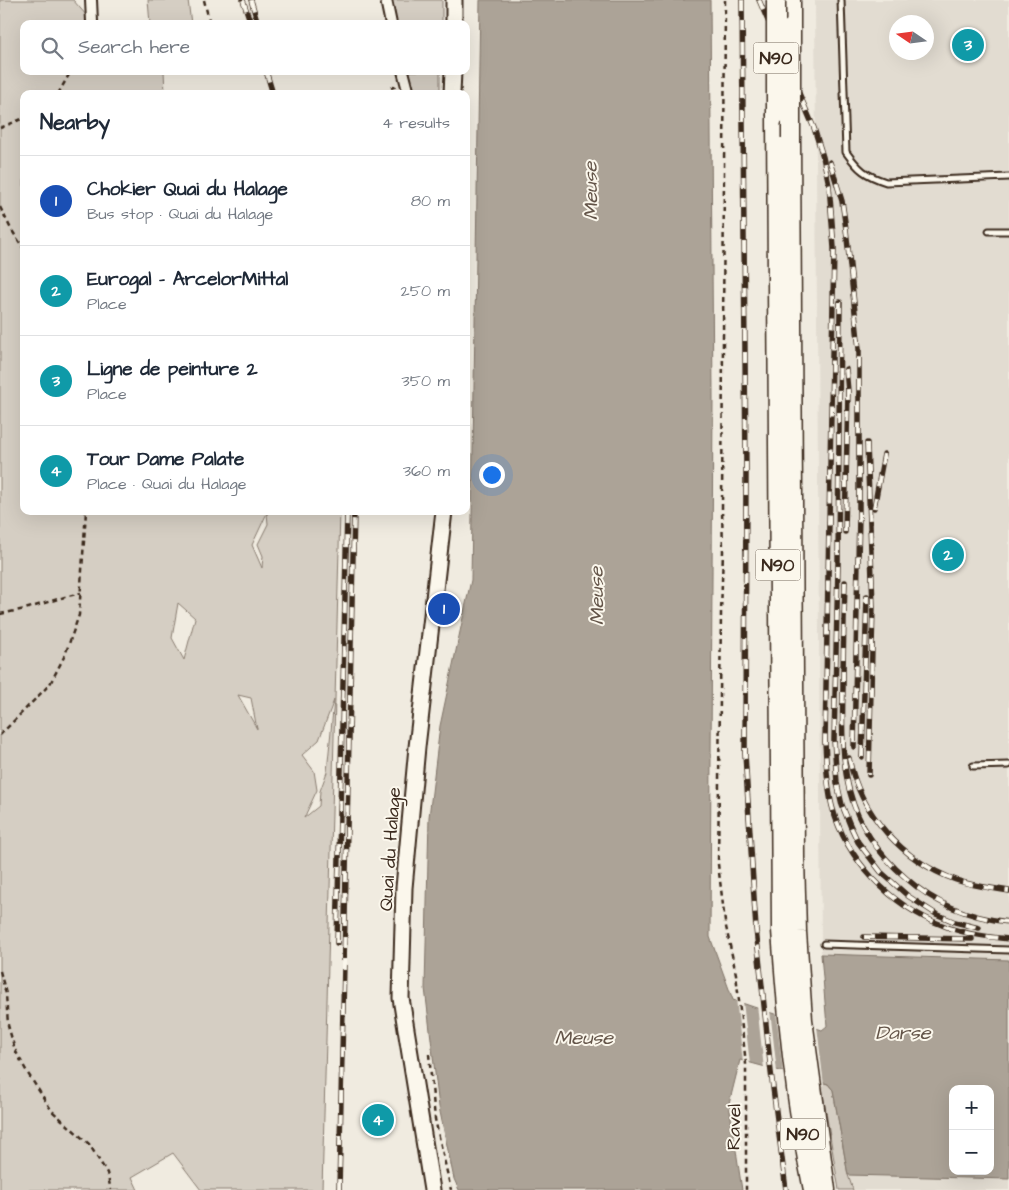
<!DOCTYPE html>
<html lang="en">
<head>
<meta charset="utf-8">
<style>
	:root { --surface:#fff; --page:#f2f2f3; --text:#1f2937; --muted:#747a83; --line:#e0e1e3; --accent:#1a73e8 }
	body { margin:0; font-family:"Architects Daughter",sans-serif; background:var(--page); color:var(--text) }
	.controls { position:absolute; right:15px; bottom:15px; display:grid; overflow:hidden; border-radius:10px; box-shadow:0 5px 20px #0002 }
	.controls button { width:45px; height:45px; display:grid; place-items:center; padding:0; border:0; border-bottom:1px solid var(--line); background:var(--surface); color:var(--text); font:25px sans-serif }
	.compass { position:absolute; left:889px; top:15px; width:45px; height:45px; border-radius:50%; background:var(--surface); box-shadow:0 5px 20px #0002; rotate:283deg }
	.you { position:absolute; left:491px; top:474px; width:18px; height:18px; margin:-12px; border:4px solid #fff; border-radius:50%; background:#1a73e8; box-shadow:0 0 0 8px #1a73e833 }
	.badge { display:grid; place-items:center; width:32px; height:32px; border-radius:50%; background:var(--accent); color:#fff; font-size:16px; font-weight:700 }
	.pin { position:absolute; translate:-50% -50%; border:2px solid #fff; box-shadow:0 1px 5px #0006 }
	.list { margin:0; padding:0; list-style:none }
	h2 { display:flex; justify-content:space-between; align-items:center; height:65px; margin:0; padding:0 20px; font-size:21px }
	h2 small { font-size:16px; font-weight:400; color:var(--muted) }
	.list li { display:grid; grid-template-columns:32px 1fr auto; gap:15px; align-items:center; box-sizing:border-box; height:90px; padding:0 20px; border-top:1px solid var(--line) }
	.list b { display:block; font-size:19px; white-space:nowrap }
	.list p { margin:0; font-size:16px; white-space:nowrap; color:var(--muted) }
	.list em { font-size:16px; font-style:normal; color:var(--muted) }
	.icon { flex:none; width:28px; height:28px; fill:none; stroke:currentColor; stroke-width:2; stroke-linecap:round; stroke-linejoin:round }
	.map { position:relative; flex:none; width:1009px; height:1190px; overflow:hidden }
	.search { position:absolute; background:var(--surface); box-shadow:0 5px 20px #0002; left:20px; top:20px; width:450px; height:55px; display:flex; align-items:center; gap:12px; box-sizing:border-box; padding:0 18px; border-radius:10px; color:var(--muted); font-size:19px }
	.panel { position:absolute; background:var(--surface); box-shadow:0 5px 20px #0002; left:20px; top:90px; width:450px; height:425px; border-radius:10px }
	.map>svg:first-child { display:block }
	.built { fill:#e2dcd1; fill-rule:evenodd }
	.green { fill:#d5cec3; stroke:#887c70; fill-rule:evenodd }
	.water { fill:#aca397; stroke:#7f7367; fill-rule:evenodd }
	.pier { fill:#f0ebe0 }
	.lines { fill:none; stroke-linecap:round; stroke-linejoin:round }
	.service-casing { stroke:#3b2a1e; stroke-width:9 }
	.minor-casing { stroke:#3b2a1e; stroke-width:14 }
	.secondary-casing { stroke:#3b2a1e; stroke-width:19 }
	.trunk-casing { stroke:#3b2a1e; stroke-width:21 }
	.path { stroke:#3b2a1e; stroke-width:2.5; stroke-dasharray:5 4; stroke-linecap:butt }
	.service { stroke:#fbf7ec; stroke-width:5 }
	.minor { stroke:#fbf7ec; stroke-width:10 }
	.secondary { stroke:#fbf7ec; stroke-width:15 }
	.trunk { stroke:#fbf7ec; stroke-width:18 }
	.rail-casing { stroke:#3b2a1e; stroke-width:5.5 }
	.rail { stroke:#fbf7ec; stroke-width:4; stroke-dasharray:11; stroke-linecap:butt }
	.trunk-bridge-casing { stroke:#3b2a1e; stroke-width:21; stroke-linecap:butt }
	.trunk-bridge { stroke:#fbf7ec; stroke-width:18 }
	.labels { text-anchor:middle; stroke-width:4; stroke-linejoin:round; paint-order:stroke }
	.shield { fill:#fbf7ec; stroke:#75685c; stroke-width:1 }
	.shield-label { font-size:18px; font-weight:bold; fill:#3b2a1e }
	.street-label { font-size:19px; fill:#3b2a1e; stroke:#fbf7ec }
	.water-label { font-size:20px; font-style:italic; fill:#635448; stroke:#fbf7ec }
</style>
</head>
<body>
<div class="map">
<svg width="1009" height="1190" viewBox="0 0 1009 1190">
	<rect width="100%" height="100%" fill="#f0ebe0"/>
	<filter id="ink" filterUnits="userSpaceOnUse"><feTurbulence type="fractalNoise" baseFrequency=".02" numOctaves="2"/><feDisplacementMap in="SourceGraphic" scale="10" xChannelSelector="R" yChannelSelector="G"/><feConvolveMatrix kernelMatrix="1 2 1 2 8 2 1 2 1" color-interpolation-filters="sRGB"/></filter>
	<g filter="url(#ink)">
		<!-- built -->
		<path class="built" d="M 815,0 L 1009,0 L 1009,1190 L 851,1190 L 828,1084 L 740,1060 L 729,1104 L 710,937 L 733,1000 L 822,1030 L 827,1026 L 821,954 ZM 896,22 L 926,22 L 926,52 L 896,52 ZM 953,1089 L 990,1089 L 990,1171 L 953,1171 Z"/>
		<!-- green -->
		<path class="green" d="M 0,0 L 73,0 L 94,24 L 24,24 L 24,71 L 164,71 L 165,94 L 24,94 L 24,511 L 340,511 L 322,1190 L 201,1190 L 173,1153 L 132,1177 L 138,1190 L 0,1190 ZM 267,513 L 268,524 L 258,544 L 263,556 L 262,568 L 252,545 ZM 178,603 L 195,618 L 184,660 L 172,638 ZM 238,695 L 251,698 L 257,729 ZM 334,700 L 327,772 L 320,791 L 319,806 L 304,818 L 317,790 L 314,771 L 302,755 L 319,740 Z
			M 148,0 L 188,0 L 191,24 L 150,24 Z
			M 391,0 L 442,0 L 442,24 L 396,24 Z
			M 408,71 L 440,71 L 440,94 L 414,94 Z
			M 821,1082 L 828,1084 L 833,1090 L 848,1175 L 853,1190 L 839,1190 Z"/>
		<!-- water -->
		<path class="water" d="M 480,0 L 710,0 L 713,397 L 710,937 L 733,1000 L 822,1030 L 827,1026 L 821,954 L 1009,960 L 1009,1179 L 848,1175 L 833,1090 L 828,1084 L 740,1060 L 729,1104 L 742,1190 L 459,1190 L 454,1179 L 439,1107 L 425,988 L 429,817 L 440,726 L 471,580 ZM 953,1089 L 990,1089 L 990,1171 L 953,1171 Z"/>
		<!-- pier -->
		<path class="pier" d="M 736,998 L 743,1001 L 750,1065 L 743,1063 Z
			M 757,1005 L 770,1010 L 777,1072 L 764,1069 Z
			M 776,1012 L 817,1026 L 824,1086 L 783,1074 Z"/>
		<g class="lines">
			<!-- service casing -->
			<g class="service-casing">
				<path id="service" d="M 841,0 L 846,152 C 859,170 865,175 886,182 L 1009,177
					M 989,231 L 1009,231
					M 973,766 L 1009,765
					M 824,944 L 1009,950"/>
			</g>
			<!-- minor casing -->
			<g class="minor-casing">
				<path id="minor" d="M 91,0 L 92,22
					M 386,0 L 391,24
					M 403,71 L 409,94"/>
			</g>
			<!-- secondary casing -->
			<g class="secondary-casing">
				<path id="secondary" d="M 454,24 L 454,0
					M 452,94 L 453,71
					M 432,1190 L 401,998 L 404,888 L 417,747 L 444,511"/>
			</g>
			<!-- trunk casing -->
			<g class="trunk-casing">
				<path id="trunk" d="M 791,0 L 791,28
					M 776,116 L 781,930 C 787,1017 795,1104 813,1190
					M 791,138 L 795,858 L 797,932 L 803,1020 L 826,1190"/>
			</g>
			<!-- path -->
			<path class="path" d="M 204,0 L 210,24
				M 725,0 L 722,509 L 723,551 L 721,613 L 718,864 L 725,922 L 736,974 L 746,1064 L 746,1190
				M 391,88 L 397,86
				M 58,94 L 71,71
				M 374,94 L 379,92
				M 0,128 L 24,118
				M 0,207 L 11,229 L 24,249
				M 0,614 L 25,609 L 68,596 L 81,593
				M 0,735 L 50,684 L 65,655 L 79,615 L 86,511
				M 0,971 L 6,994 L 8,1025 L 15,1050 L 27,1072 L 52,1111 L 89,1144 L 107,1173 L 111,1190
				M 429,1054 L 435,1119 L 451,1190"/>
			<!-- service -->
			<use href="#service" class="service"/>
			<!-- minor -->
			<use href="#minor" class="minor"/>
			<!-- secondary -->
			<use href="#secondary" class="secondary"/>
			<!-- trunk -->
			<use href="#trunk" class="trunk"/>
			<!-- rail casing -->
			<g class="rail-casing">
				<path id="rail" d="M 243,0 L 251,24
					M 251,0 L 258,24
					M 742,0 L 746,471 L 745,754 L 756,929 L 771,1072 L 786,1190
					M 759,0 L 814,128 L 823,157 L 829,185 L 834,248 L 825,742 C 826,763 827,785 832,806 C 846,860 891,906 942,925 C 963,934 987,937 1009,939
					M 266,71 L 273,94
					M 830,162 L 842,201 L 846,229 L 859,349 L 859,515 L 854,747
					M 840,302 L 838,567 L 834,740 L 837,783 L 842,805 L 850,825 L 858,842 L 881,872 L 908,896 L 936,914 L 955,922 L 979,928
					M 867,443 L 873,606 L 869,775
					M 874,508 L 884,454
					M 845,532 L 848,391 L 846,369
					M 845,582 C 844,617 843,653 843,688 C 841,766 842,823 906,878 C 935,904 970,918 1009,922
					M 862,757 L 867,596
					M 849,758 C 860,814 903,861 956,880 C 973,886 991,888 1009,891
					M 864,937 L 972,939
					M 337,943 L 347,511
					M 339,1190 L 354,511"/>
			</g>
			<!-- rail -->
			<use href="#rail" class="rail"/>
			<!-- trunk-bridge casing -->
			<g class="trunk-bridge-casing">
				<path id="trunk-bridge" d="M 776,0 L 776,116
					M 791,28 L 791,138"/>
			</g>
			<!-- trunk-bridge -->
			<use href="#trunk-bridge" class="trunk-bridge"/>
		</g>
	</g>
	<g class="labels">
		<!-- shield labels -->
		<g class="shield">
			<rect x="753.5" y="42.5" width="45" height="31" rx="4"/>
			<rect x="755.5" y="549.5" width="45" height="31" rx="4"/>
			<rect x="780.5" y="1118.5" width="45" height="31" rx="4"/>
		</g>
		<g class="shield-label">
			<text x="776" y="64">N90</text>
			<text x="778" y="571">N90</text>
			<text x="803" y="1140">N90</text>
		</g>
		<!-- street labels -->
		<g class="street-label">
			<text transform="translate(389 849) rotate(-86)" y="7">Quai du Halage</text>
			<text transform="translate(733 1127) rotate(-89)" y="7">Ravel</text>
		</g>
		<!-- water labels -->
		<g class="water-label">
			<text transform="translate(590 191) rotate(-91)" y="7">Meuse</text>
			<text transform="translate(596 596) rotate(-91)" y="7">Meuse</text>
			<text x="903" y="1039">Darse</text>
			<text x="584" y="1044">Meuse</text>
		</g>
	</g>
</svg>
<div class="controls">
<button>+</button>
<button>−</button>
</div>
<svg class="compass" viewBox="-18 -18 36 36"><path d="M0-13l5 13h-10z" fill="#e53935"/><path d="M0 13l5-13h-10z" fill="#747a83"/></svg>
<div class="you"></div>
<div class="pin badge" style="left:444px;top:609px;background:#1a4fb4">1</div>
<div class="pin badge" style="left:948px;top:555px;background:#0f9aa8">2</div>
<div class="pin badge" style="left:968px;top:45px;background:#0f9aa8">3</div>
<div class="pin badge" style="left:378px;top:1120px;background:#0f9aa8">4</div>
<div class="search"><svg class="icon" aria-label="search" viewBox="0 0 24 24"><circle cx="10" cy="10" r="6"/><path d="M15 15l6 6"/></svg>Search here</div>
<section class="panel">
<h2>Nearby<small>4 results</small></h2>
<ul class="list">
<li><span class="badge" style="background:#1a4fb4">1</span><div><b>Chokier Quai du Halage</b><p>Bus stop · Quai du Halage</p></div><em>80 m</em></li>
<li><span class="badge" style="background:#0f9aa8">2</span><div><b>Eurogal - ArcelorMittal</b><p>Place</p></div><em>250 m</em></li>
<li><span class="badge" style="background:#0f9aa8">3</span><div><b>Ligne de peinture 2</b><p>Place</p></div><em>350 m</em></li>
<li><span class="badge" style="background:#0f9aa8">4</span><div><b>Tour Dame Palate</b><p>Place · Quai du Halage</p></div><em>360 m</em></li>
</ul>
</section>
</div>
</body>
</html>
